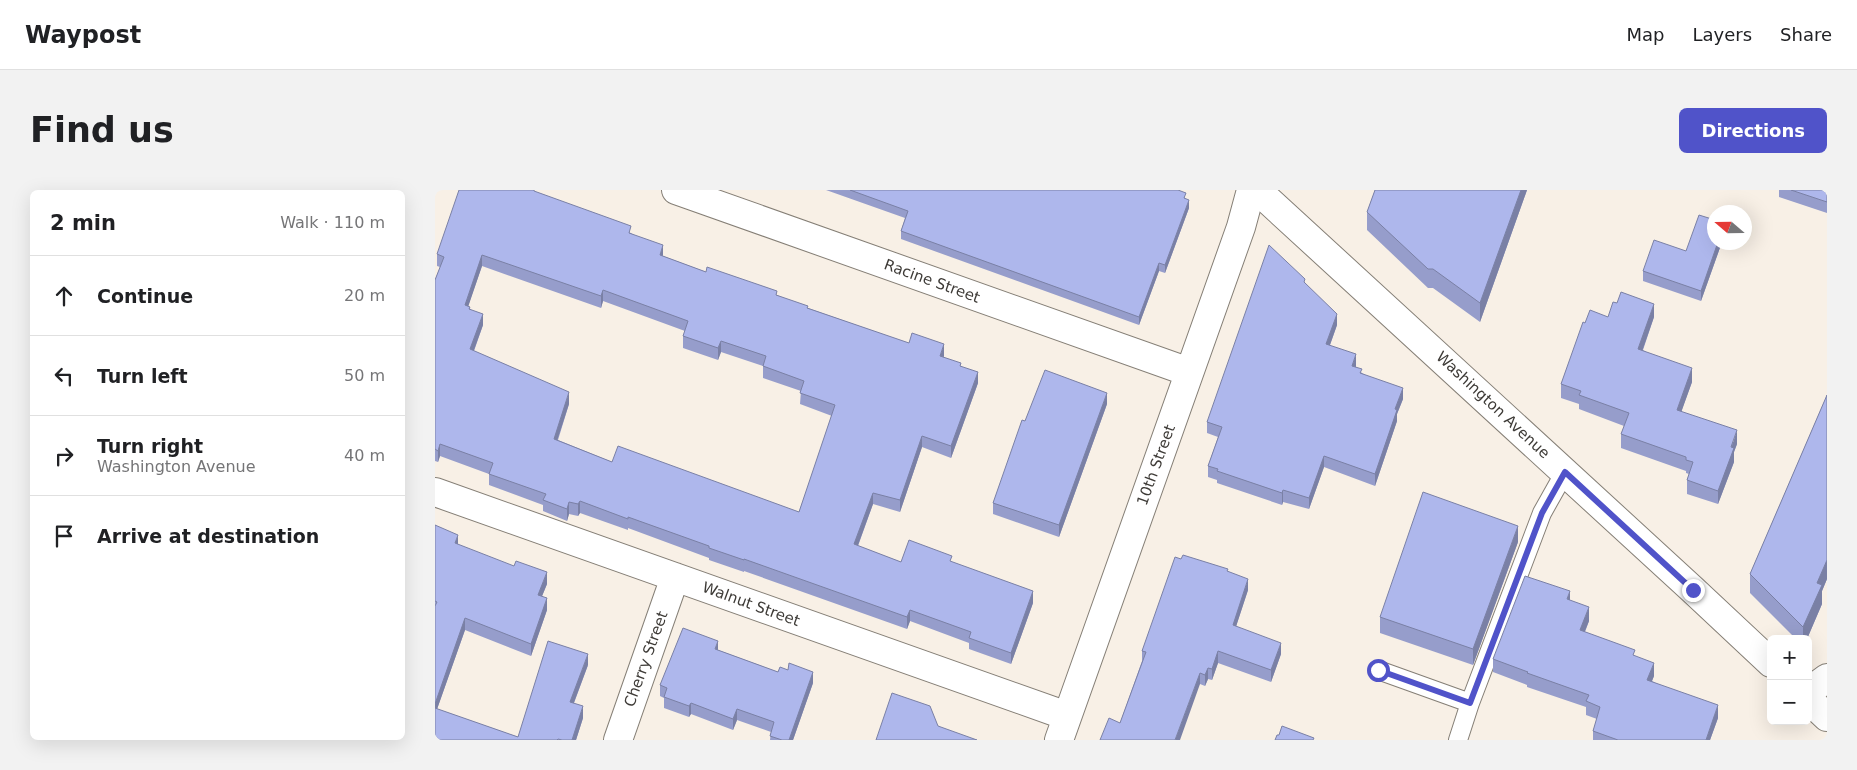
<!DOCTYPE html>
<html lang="en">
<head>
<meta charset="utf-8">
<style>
	:root { --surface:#fff; --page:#f2f2f2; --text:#202124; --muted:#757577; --line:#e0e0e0; --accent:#5053c9 }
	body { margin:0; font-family:"DejaVu Sans",sans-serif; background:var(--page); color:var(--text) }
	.controls { position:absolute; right:15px; bottom:15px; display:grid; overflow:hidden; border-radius:8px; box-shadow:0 5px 20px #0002 }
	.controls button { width:45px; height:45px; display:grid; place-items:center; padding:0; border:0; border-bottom:1px solid var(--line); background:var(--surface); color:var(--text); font:25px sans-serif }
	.compass { position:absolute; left:1272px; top:15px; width:45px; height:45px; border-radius:50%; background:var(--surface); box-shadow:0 5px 20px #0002; rotate:290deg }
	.stop { position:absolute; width:15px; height:15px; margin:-11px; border:4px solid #5053c9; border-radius:50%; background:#fff }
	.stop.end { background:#5053c9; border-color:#fff; box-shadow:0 1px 5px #0008 }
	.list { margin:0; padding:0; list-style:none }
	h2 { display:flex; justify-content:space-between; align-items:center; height:65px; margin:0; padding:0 20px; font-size:21px }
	h2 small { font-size:16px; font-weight:400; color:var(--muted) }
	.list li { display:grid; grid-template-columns:32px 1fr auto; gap:15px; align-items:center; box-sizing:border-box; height:80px; padding:0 20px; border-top:1px solid var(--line) }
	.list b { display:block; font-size:19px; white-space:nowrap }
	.list p { margin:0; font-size:16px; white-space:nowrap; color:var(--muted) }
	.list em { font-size:16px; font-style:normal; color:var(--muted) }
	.icon { flex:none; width:28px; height:28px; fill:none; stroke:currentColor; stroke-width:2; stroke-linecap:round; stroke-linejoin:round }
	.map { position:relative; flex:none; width:1392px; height:550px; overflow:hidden; border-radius:8px }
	header { display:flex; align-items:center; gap:30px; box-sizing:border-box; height:70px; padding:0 25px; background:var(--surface); border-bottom:1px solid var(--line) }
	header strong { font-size:24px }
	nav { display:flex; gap:28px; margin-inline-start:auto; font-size:18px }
	.intro { display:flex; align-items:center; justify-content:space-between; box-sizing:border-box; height:120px; padding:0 30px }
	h1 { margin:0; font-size:35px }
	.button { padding:12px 22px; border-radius:8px; background:var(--accent); color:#fff; font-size:18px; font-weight:700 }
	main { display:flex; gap:30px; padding:0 30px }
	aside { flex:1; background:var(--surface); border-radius:8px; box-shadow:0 5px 20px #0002 }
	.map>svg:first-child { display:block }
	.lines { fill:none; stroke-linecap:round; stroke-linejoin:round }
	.service-casing { stroke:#857f76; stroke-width:20 }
	.minor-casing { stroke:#857f76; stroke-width:30 }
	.primary-casing { stroke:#857f76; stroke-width:30 }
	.service { stroke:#fff; stroke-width:18 }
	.minor { stroke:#fff; stroke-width:28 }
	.primary { stroke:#fff; stroke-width:28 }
	.wall { fill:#969dcb; fill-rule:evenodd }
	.shaded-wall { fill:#7a80a5 }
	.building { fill:#aeb7ec; stroke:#7a80a5; fill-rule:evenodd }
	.route { stroke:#5053c9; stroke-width:6 }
	.labels { text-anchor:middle; stroke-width:4.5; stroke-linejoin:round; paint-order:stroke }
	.street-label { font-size:15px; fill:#3e3b37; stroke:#fff }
</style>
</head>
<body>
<header>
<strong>Waypost</strong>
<nav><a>Map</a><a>Layers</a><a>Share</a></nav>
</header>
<div class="intro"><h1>Find us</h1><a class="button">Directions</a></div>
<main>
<aside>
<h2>2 min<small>Walk · 110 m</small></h2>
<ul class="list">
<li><svg class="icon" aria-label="ahead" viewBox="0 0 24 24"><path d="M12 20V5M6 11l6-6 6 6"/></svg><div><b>Continue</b></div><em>20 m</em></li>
<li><svg class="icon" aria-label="left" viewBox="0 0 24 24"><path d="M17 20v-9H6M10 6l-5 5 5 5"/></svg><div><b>Turn left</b></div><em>50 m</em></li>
<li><svg class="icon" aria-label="right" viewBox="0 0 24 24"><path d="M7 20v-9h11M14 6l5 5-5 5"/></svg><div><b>Turn right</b><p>Washington Avenue</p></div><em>40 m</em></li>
<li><svg class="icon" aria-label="arrive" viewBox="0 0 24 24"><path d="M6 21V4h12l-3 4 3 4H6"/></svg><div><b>Arrive at destination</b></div></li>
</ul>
</aside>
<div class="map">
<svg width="1392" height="550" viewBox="0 0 1392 550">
	<rect width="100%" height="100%" fill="#f8f0e6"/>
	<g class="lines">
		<!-- service casing -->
		<g class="service-casing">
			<path id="service" d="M 943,480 L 1035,513
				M 1023,550 L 1035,513 L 1107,323 L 1130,282"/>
		</g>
		<!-- minor casing -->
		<g class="minor-casing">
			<path id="minor" d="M 241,0 L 754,182
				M 0,302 L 632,526
				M 183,550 L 240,387
				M 624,550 L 806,37 L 816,0"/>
		</g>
		<!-- primary casing -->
		<g class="primary-casing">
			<path id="primary" d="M 822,0 L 1258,400 L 1336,473
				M 1373,502 L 1392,488
				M 1373,509 L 1392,527"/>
		</g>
		<!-- service -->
		<use href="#service" class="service"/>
		<!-- minor -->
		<use href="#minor" class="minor"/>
		<!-- primary -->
		<use href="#primary" class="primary"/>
	</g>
	<!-- wall -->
	<path class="wall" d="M 391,0 L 743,0 L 751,9 L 754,18 L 730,83 L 724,81 L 704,135 L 466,49 L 466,41 L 470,28 Z
		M 940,0 L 1092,0 L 1045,132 L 998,98 L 993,98 L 932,40 L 932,22 Z
		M 1344,0 L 1392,0 L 1392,23 L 1344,7 Z
		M 99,2 L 196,43 L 228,66 L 271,82 L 342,105 L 373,118 L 509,166 L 508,167 L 526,176 L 543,193 L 516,268 L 487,257 L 465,322 L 438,314 L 423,356 L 466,372 L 517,372 L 598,413 L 576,474 L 534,459 L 534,453 L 475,431 L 472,439 L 309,381 L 309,382 L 274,370 L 274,368 L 193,338 L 193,340 L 145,323 L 143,326 L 134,324 L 132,331 L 108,321 L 108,315 L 54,295 L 54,284 L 5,266 L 3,272 L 0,271 L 0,90 L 5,77 L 2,76 L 2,64 ZM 47,76 L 166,118 L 168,111 L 250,141 L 248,146 L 248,158 L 283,170 L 286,162 L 328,176 L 328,188 L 366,201 L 365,214 L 397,226 L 364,322 L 177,272 L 123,250 L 134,214 L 39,161 L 48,135 L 33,116 Z
		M 1280,52 L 1287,52 L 1266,111 L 1208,91 L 1208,81 L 1251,61 Z
		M 870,93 L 902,135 L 895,155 L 921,176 L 921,177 L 927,183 L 968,209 L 962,224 L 962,231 L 940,296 L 889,277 L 874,319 L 848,312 L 847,315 L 782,293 L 782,290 L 773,287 L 773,276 L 783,247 L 772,243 L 772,232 Z
		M 1173,127 L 1219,127 L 1208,160 L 1257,192 L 1246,222 L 1302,254 L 1299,262 L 1299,272 L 1283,314 L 1252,304 L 1252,290 L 1254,284 L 1251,283 L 1251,281 L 1186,258 L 1186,244 L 1189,236 L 1144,219 L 1144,214 L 1126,208 L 1126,194 L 1150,133 Z
		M 1392,205 L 1392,389 L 1387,401 L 1387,414 L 1372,449 L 1361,449 L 1315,403 L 1315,384 Z
		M 672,214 L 624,347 L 558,324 L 558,313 L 590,231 Z
		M 0,335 L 23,355 L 112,394 L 107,406 L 112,420 L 96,466 L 30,440 L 2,519 L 83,547 L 153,475 L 139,513 L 148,528 L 141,550 L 0,550 Z
		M 1083,352 L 1038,475 L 945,443 L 945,427 Z
		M 746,369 L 793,382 L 813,400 L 801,436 L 846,464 L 836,492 L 783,473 L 777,490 L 773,489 L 770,496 L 765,494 L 685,533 L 707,471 L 707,461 Z
		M 1135,411 L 1154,431 L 1150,442 L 1200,466 L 1219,486 L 1217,491 L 1283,528 L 1275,550 L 1158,550 L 1158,541 L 1162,529 L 1151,525 L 1151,517 L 1092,497 L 1092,495 L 1058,482 L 1058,469 Z
		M 283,460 L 343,482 L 353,480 L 378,493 L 358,550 L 335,550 L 336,542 L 302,530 L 298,540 L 256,524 L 254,527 L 229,518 L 229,508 L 225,506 L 225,495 Z"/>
	<!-- shaded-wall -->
	<path class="shaded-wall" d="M 1086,0 L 1092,0 L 1045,132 L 1045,113 Z
		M 754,10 L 754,18 L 730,83 L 730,75 Z
		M 1283,52 L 1287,52 L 1266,111 L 1266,101 Z
		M 228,55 L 228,66 L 225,65 Z
		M 47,65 L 47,76 L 30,126 L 30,115 Z
		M 724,73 L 724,81 L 704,135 L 704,127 Z
		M 168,100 L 168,111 L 166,118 L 166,106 Z
		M 1219,114 L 1219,127 L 1203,173 L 1203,159 Z
		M 48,124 L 48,135 L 35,171 L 35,159 Z
		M 902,124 L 902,135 L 891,166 L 891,154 Z
		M 286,151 L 286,162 L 283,170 L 283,158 Z
		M 509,154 L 509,166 L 505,178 L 505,166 Z
		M 921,164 L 921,176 L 917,188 L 917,176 Z
		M 1257,178 L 1257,192 L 1242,234 L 1242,220 Z
		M 543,182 L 543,193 L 516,268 L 516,256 Z
		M 968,198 L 968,209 L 962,224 L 962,231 L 940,296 L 940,284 L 960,219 Z
		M 134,202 L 134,214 L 119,260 L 119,249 Z
		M 672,203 L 672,214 L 624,347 L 624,335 Z
		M 1302,240 L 1302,254 L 1299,262 L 1299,272 L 1283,314 L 1283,301 Z
		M 487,246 L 487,257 L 465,322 L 465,310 Z
		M 5,254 L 5,266 L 3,272 L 3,261 Z
		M 889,266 L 889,277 L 874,319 L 874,308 Z
		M 848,300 L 848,312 L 847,315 L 847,303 Z
		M 438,303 L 438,314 L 419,366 L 419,354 Z
		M 145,311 L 145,323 L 143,326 L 143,314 Z
		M 134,312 L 134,324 L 132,331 L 132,319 Z
		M 1083,336 L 1083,352 L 1038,475 L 1038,459 Z
		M 23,345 L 23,356 L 20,353 Z
		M 1392,370 L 1392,389 L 1387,401 L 1387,414 L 1372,449 L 1368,449 L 1368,437 L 1382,393 Z
		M 112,382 L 112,394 L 103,416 L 103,405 Z
		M 813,389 L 813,400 L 798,446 L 798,435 Z
		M 598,401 L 598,413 L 576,474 L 576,463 Z
		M 1135,401 L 1135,414 L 1132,409 Z
		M 112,408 L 112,420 L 96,466 L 96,454 Z
		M 1154,417 L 1154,431 L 1145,453 L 1145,440 Z
		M 475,420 L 475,431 L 472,439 L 472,427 Z
		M 30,428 L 30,440 L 0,525 L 0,514 Z
		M 283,451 L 283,462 L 280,459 Z
		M 846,453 L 846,464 L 836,492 L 836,480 Z
		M 783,461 L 783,473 L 777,490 L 777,479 Z
		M 153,464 L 153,475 L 135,523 L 135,512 Z
		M 1219,473 L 1219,486 L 1212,503 L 1212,490 Z
		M 773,478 L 773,489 L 770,496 L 770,485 Z
		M 378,482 L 378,493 L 358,550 L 354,550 Z
		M 765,483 L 765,494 L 745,550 L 740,550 Z
		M 256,513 L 256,524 L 254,527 L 254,516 Z
		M 1283,515 L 1283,528 L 1275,550 L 1271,550 Z
		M 148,516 L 148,528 L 141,550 L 137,550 Z
		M 302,519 L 302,530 L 298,540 L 298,529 Z"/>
	<!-- building -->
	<path class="building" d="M 24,0 L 99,0 L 99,1 L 196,36 L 194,43 L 228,55 L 225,65 L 271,82 L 272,77 L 342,101 L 341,105 L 373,116 L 372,118 L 474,153 L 477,143 L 509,154 L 505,166 L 526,173 L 525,176 L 543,182 L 516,256 L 487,246 L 465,310 L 438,303 L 419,354 L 466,372 L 474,350 L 517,366 L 515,371 L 598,401 L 576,463 L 534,448 L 536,442 L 475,420 L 472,427 L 309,369 L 309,370 L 274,358 L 274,356 L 193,327 L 193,329 L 145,311 L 143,314 L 134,312 L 132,319 L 108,310 L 111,304 L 54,284 L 58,273 L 5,254 L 3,261 L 0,259 L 0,90 L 9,67 L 2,64 ZM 47,65 L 166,106 L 168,100 L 253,131 L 248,146 L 283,158 L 286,151 L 331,166 L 328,176 L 369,191 L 365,203 L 400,215 L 364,322 L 183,256 L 177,272 L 119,249 L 134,202 L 35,159 L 48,124 L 34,119 L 35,117 L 30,115 Z
		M 415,0 L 743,0 L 751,3 L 749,8 L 754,10 L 730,75 L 724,73 L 704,127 L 466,41 L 473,21 Z
		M 940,0 L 1086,0 L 1045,113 L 998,79 L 993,79 L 932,22 Z
		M 1356,0 L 1392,0 L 1392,12 Z
		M 1264,25 L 1280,30 L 1280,52 L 1283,52 L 1266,101 L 1208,81 L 1219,50 L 1251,61 Z
		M 834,55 L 870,89 L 869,92 L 902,124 L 891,154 L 921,164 L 917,176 L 927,179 L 925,183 L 968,198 L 960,219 L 962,220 L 940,284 L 889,266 L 874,308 L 848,300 L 847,303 L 782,281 L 783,279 L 773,276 L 787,237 L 772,232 Z
		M 1186,102 L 1219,114 L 1203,159 L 1257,178 L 1242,220 L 1302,240 L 1296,257 L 1299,258 L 1283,301 L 1252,290 L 1258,272 L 1251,270 L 1251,267 L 1186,244 L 1194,223 L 1144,205 L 1146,201 L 1126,194 L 1148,132 L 1150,133 L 1155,120 L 1173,127 L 1178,112 L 1182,113 Z
		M 610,180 L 672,203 L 624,335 L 558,313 L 587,230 L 590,231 Z
		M 1392,205 L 1392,370 L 1382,393 L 1387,395 L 1368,437 L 1315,384 Z
		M 988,302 L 1083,336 L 1038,459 L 945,427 Z
		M 0,335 L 23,345 L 20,353 L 79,376 L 81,371 L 112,382 L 103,405 L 112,408 L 96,454 L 30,428 L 0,514 L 0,416 L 2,412 L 0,411 Z
		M 748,365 L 793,379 L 792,381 L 813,389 L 798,435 L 846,453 L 836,480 L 783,461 L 777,479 L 773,478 L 770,485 L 765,483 L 740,550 L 665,550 L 674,528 L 685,533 L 711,462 L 707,461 L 740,367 L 746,369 Z
		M 1090,386 L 1135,401 L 1132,409 L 1154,417 L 1145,440 L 1200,460 L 1198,465 L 1219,473 L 1212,490 L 1283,515 L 1271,550 L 1183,550 L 1158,541 L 1165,517 L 1151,511 L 1154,505 L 1092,483 L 1093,482 L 1058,469 Z
		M 248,438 L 283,451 L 280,459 L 343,482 L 345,477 L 353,480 L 354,473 L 378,482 L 354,550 L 347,550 L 335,546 L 339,532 L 302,519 L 298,529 L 256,513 L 254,516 L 229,507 L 232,498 L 225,495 Z
		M 113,451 L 153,464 L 135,512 L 148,516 L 137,550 L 127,550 L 123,549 L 122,550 L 0,550 L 0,518 L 83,547 Z
		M 457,503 L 495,516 L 503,536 L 542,550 L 441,550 Z
		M 847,536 L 879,548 L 878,550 L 840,550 L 842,545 L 844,545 Z"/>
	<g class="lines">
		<!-- route -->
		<path class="route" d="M 943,480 L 1035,513 L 1107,323 L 1130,282 L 1258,400"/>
	</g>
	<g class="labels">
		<!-- street labels -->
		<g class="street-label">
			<text transform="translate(497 91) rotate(20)" y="5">Racine Street</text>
			<text transform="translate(1058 215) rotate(43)" y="5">Washington Avenue</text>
			<text transform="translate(721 275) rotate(-70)" y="5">10th Street</text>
			<text transform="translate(316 414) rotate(20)" y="5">Walnut Street</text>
			<text transform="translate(211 469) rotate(-70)" y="5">Cherry Street</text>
		</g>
	</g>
</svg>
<div class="controls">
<button>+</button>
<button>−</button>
</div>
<svg class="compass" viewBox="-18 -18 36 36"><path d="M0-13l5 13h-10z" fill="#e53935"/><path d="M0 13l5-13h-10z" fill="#757577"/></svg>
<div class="stop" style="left:943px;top:480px"></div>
<div class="stop end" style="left:1258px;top:400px"></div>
</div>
</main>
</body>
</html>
